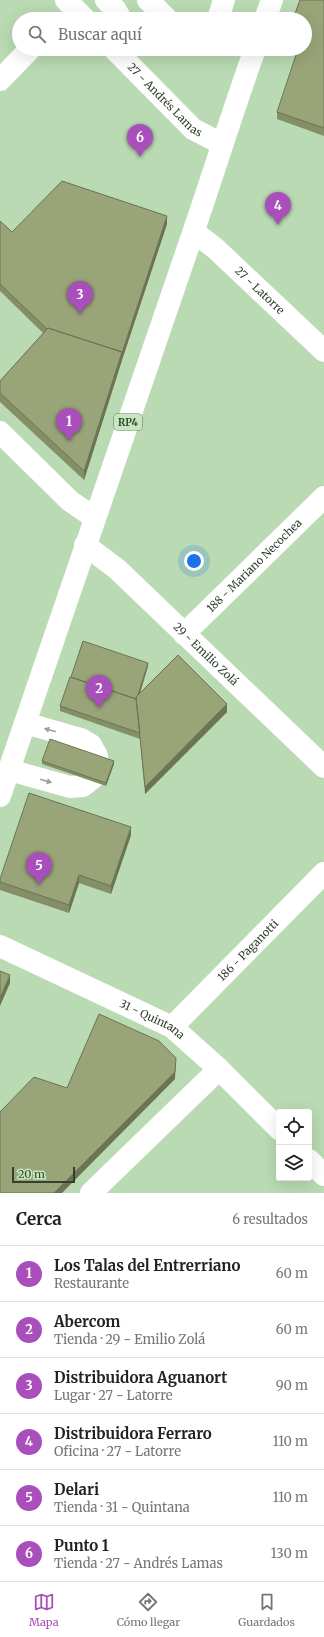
<!DOCTYPE html>
<html lang="es">
<head>
<meta charset="utf-8">
<style>
	:root { --surface:#fff; --page:#f2f2f2; --text:#222; --muted:#767676; --line:#e0e0e0; --accent:#a84fbc }
	body { margin:0; font-family:Merriweather,serif; background:var(--page); color:var(--text) }
	.controls { position:absolute; right:12px; bottom:12px; display:grid; overflow:hidden; border-radius:4px; box-shadow:0 4px 16px #0002 }
	.controls button { width:36px; height:36px; display:grid; place-items:center; padding:0; border:0; border-bottom:1px solid var(--line); background:var(--surface); color:var(--text); font:20px sans-serif }
	.scale { position:absolute; left:12px; bottom:10px; width:63px; box-sizing:border-box; padding-left:4px; border:2px solid #334131; border-top:0; font-size:11px; line-height:14px; white-space:nowrap; color:#334131; -webkit-text-stroke:3px #c5e7be; paint-order:stroke }
	.you { position:absolute; left:194px; top:561px; width:14px; height:14px; margin:-10px; border:3px solid #fff; border-radius:50%; background:#1a73e8; box-shadow:0 0 0 6px #1a73e833 }
	.badge { display:grid; place-items:center; width:26px; height:26px; border-radius:50%; background:var(--accent); color:#fff; font-size:13px; font-weight:700 }
	.pin { position:absolute; translate:-50% -33px; filter:drop-shadow(0 1px 2px #0008) }
	.pin::after { content:''; position:absolute; top:21px; width:14px; height:12px; background:inherit; clip-path:polygon(0 0,100% 0,50% 100%) }
	.list { margin:0; padding:0; list-style:none }
	h2 { display:flex; justify-content:space-between; align-items:center; height:52px; margin:0; padding:0 16px; font-size:17px }
	h2 small { font-size:13px; font-weight:400; color:var(--muted) }
	.list li { display:grid; grid-template-columns:26px 1fr auto; gap:12px; align-items:center; box-sizing:border-box; height:56px; padding:0 16px; border-top:1px solid var(--line) }
	.list b { display:block; font-size:15px; white-space:nowrap }
	.list p { margin:0; font-size:13px; white-space:nowrap; color:var(--muted) }
	.list em { font-size:13px; font-style:normal; color:var(--muted) }
	.icon { flex:none; width:22px; height:22px; fill:none; stroke:currentColor; stroke-width:2; stroke-linecap:round; stroke-linejoin:round }
	.map { position:relative; flex:none; width:324px; height:1193px; overflow:hidden }
	.search { position:absolute; background:var(--surface); box-shadow:0 4px 16px #0002; left:12px; right:12px; top:12px; height:44px; display:flex; align-items:center; gap:10px; box-sizing:border-box; padding:0 14px; border-radius:22px; color:var(--muted); font-size:15px }
	.sheet { height:388px; background:var(--surface) }
	nav { display:flex; justify-content:space-around; align-items:center; box-sizing:border-box; height:56px; border-top:1px solid var(--line); background:var(--surface); font-size:11px; color:var(--muted) }
	nav a { display:grid; justify-items:center; gap:2px }
	nav .on { color:var(--accent) }
	.map>svg:first-child { display:block }
	.lines { fill:none; stroke-linecap:round; stroke-linejoin:round }
	.minor { stroke:#fff; stroke-width:22 }
	.major { stroke:#fff; stroke-width:22 }
	.wall { fill:#848e67 }
	.shaded-wall { fill:#6b7454 }
	.building { fill:#99a578; stroke:#6b7454 }
	.oneway { fill:#99a098 }
	.labels { text-anchor:middle; stroke-width:4; stroke-linejoin:round; paint-order:stroke }
	.shield { fill:#c5e7be; stroke:#5f735b; stroke-width:1 }
	.shield-label { font-size:10px; font-weight:bold; fill:#334131 }
	.street-label { font-size:11px; fill:#334131; stroke:#c5e7be }
</style>
</head>
<body>
<div class="map">
<svg width="324" height="1193" viewBox="0 0 324 1193">
	<rect width="100%" height="100%" fill="#b9dab2"/>
	<g class="lines">
		<!-- minor -->
		<g class="minor">
			<path d="M 66,0 L 85,19"/>
			<path d="M 106,0 L 115,9 L 121,19"/>
			<path d="M 148,0 L 167,19"/>
			<path d="M 218,19 L 224,0"/>
			<path id="s1" d="M 114,49 L 193,129 L 222,144"/>
			<path d="M 0,80 L 30,49"/>
			<path id="s2" d="M 194,232 L 216,249 L 324,351"/>
			<path d="M 0,432 L 70,501 L 95,518"/>
			<path id="s3" d="M 85,545 L 117,569 L 324,767"/>
			<path id="s4" d="M 184,634 L 324,497"/>
			<path d="M 9,770 L 70,787 L 83,786 L 93,778 L 98,767 L 97,756 L 91,745 L 81,739 L 25,723"/>
			<path id="s5" d="M 0,946 L 172,1027 L 219,1069 L 279,1129"/>
			<path id="s6" d="M 172,1027 L 324,873"/>
			<path d="M 309,1160 L 324,1175"/>
			<path d="M 91,1193 L 219,1069"/>
		</g>
		<!-- major -->
		<path class="major" d="M 265,19 L 272,0
			M 0,796 C 63,608 130,421 193,233 C 214,172 233,110 255,49"/>
	</g>
	<!-- wall -->
	<path class="wall" d="M 324,0 L 324,136 L 277,119 L 277,112 L 305,49 Z
		M 0,221 L 12,232 L 167,224 L 122,360 L 84,480 L 0,402 L 0,381 L 43,333 L 0,291 Z
		M 148,666 L 140,693 L 227,712 L 145,794 L 140,739 L 60,711 L 60,706 Z
		M 42,761 L 114,764 L 106,786 L 42,764 Z
		M 131,835 L 111,894 L 79,883 L 69,913 L 0,890 L 0,879 Z"/>
	<!-- shaded-wall -->
	<path class="shaded-wall" d="M 167,216 L 167,224 L 122,360 L 84,480 L 84,471 L 122,352 Z
		M 148,663 L 148,666 L 137,703 L 136,700 Z
		M 227,704 L 227,712 L 145,794 L 145,787 Z
		M 114,761 L 114,764 L 106,786 L 106,783 Z
		M 131,827 L 131,835 L 111,894 L 111,886 Z
		M 79,875 L 79,883 L 69,913 L 69,905 Z
		M 10,975 L 10,983 L 0,1006 L 0,998 Z
		M 176,1058 L 175,1079 L 62,1193 L 54,1193 Z"/>
	<!-- building -->
	<path class="building" d="M 300,0 L 324,0 L 324,128 L 277,112 L 298,49 L 305,49 L 305,19 L 293,19 Z
		M 62,181 L 167,216 L 122,353 L 122,352 L 48,328 L 47,329 L 0,284 L 0,221 L 12,232 Z
		M 48,328 L 122,352 L 84,471 L 0,393 L 0,381 Z
		M 83,641 L 148,663 L 138,695 L 136,697 L 136,699 L 71,677 Z
		M 178,655 L 227,704 L 145,787 L 136,697 Z
		M 70,677 L 136,699 L 140,733 L 60,706 Z
		M 50,739 L 114,761 L 106,783 L 42,761 Z
		M 29,793 L 131,827 L 111,886 L 79,875 L 69,905 L 0,882 L 0,879 Z
		M 0,971 L 10,975 L 0,998 Z
		M 99,1014 L 159,1041 L 176,1058 L 175,1072 L 54,1193 L 0,1193 L 0,1112 L 34,1077 L 67,1088 Z"/>
	<!-- one-way arrows -->
	<defs><path id="oneway-solid" d="M-6-.8H1V-3.2L6.5 0L1 3.2V.8H-6Z"/></defs>
	<g class="oneway">
		<use href="#oneway-solid" transform="translate(50 730) rotate(-164)"/>
		<use href="#oneway-solid" transform="translate(46 781) rotate(16)"/>
	</g>
	<g class="labels">
		<!-- shield labels -->
		<rect class="shield" x="114" y="414" width="28" height="16" rx="3"/>
		<g class="shield-label">
			<text x="128" y="426">RP4</text>
		</g>
		<!-- street labels -->
		<g class="street-label">
			<text dy="4" stroke="none"><textPath href="#s1" startOffset="72">27 - Andrés Lamas</textPath></text>
			<text dy="4" stroke="none"><textPath href="#s2" startOffset="88">27 - Latorre</textPath></text>
			<text dy="4" stroke="none"><textPath href="#s4" startOffset="98">188 - Mariano Necochea</textPath></text>
			<text dy="4" stroke="none"><textPath href="#s3" startOffset="163">29 - Emilio Zolá</textPath></text>
			<text dy="4" stroke="none"><textPath href="#s6" startOffset="108">186 - Paganotti</textPath></text>
			<text dy="4" stroke="none"><textPath href="#s5" startOffset="169">31 - Quintana</textPath></text>
		</g>
	</g>
</svg>
<div class="controls">
<button><svg class="icon" aria-label="locate" viewBox="0 0 24 24"><circle cx="12" cy="12" r="6"/><path d="M12 2v4M12 18v4M2 12h4M18 12h4"/></svg></button>
<button><svg class="icon" aria-label="layers" viewBox="0 0 24 24"><path d="M12 4l9 5-9 5-9-5zM3 14l9 5 9-5"/></svg></button>
</div>
<div class="scale">20 m</div>
<div class="you"></div>
<div class="pin badge" style="left:69px;top:441px">1</div>
<div class="pin badge" style="left:99px;top:708px">2</div>
<div class="pin badge" style="left:80px;top:314px">3</div>
<div class="pin badge" style="left:278px;top:225px">4</div>
<div class="pin badge" style="left:39px;top:885px">5</div>
<div class="pin badge" style="left:140px;top:157px">6</div>
<div class="search"><svg class="icon" aria-label="search" viewBox="0 0 24 24"><circle cx="10" cy="10" r="6"/><path d="M15 15l6 6"/></svg>Buscar aquí</div>
</div>
<section class="sheet">
<h2>Cerca<small>6 resultados</small></h2>
<ul class="list">
<li><span class="badge">1</span><div><b>Los Talas del Entrerriano</b><p>Restaurante</p></div><em>60 m</em></li>
<li><span class="badge">2</span><div><b>Abercom</b><p>Tienda · 29 - Emilio Zolá</p></div><em>60 m</em></li>
<li><span class="badge">3</span><div><b>Distribuidora Aguanort</b><p>Lugar · 27 - Latorre</p></div><em>90 m</em></li>
<li><span class="badge">4</span><div><b>Distribuidora Ferraro</b><p>Oficina · 27 - Latorre</p></div><em>110 m</em></li>
<li><span class="badge">5</span><div><b>Delari</b><p>Tienda · 31 - Quintana</p></div><em>110 m</em></li>
<li><span class="badge">6</span><div><b>Punto 1</b><p>Tienda · 27 - Andrés Lamas</p></div><em>130 m</em></li>
</ul>
</section>
<nav>
<a class="on"><svg class="icon" aria-label="map" viewBox="0 0 24 24"><path d="M3 6l6-2 6 2 6-2v14l-6 2-6-2-6 2zM9 4v14M15 6v14"/></svg>Mapa</a>
<a><svg class="icon" aria-label="directions" viewBox="0 0 24 24"><path d="M12 3l9 9-9 9-9-9zM9 14v-3h6M13 9l2 2-2 2"/></svg>Cómo llegar</a>
<a><svg class="icon" aria-label="saved" viewBox="0 0 24 24"><path d="M7 4h10v16l-5-4-5 4z"/></svg>Guardados</a>
</nav>
</body>
</html>
